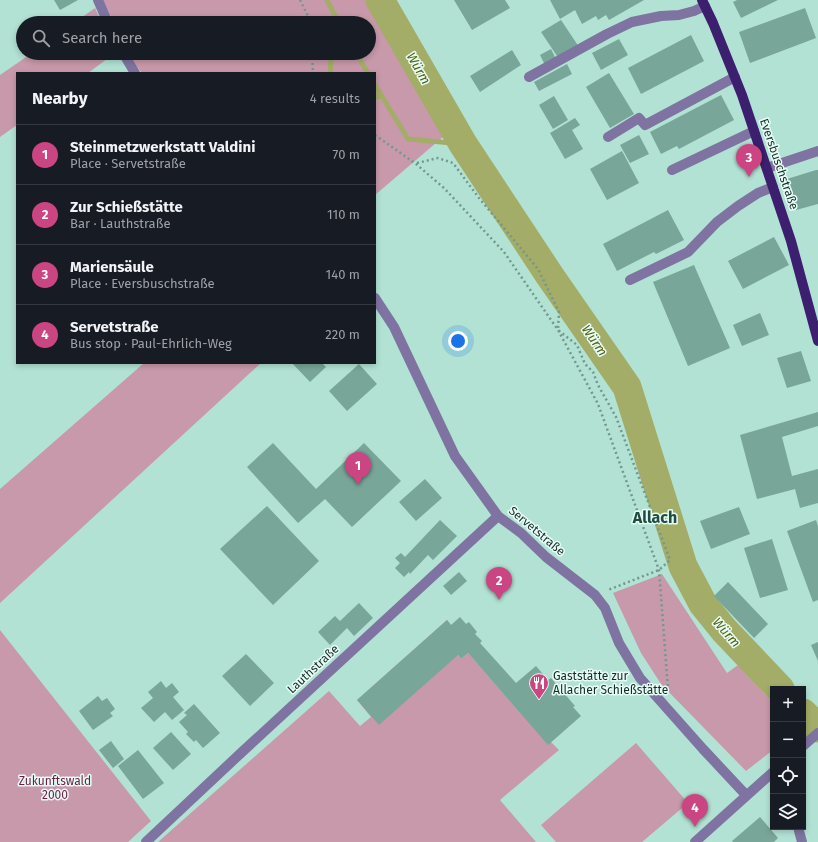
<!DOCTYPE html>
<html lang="en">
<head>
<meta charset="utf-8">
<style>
	:root { --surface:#171b24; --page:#242831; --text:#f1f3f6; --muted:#9ea1a6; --line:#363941; --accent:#cc4583 }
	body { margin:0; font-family:"Fira Sans",sans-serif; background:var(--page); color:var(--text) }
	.controls { position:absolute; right:12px; bottom:12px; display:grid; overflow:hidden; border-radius:0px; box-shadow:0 2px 6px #0003 }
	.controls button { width:36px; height:36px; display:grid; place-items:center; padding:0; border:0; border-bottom:1px solid var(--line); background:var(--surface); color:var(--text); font:20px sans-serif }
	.you { position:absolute; left:458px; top:341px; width:14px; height:14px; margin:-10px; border:3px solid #fff; border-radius:50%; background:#1a73e8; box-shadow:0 0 0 6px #1a73e833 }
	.badge { display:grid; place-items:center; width:26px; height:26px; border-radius:50%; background:var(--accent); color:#fff; font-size:13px; font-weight:700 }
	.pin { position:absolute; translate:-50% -33px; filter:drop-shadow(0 1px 2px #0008) }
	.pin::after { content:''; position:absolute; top:21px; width:14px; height:12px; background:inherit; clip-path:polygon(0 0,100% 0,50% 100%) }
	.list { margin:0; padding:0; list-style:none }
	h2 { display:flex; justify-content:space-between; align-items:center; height:52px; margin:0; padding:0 16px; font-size:17px }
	h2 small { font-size:13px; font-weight:400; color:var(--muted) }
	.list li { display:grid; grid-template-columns:26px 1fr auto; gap:12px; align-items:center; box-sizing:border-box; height:60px; padding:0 16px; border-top:1px solid var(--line) }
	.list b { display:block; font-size:15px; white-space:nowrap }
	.list p { margin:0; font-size:13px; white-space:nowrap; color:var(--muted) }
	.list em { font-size:13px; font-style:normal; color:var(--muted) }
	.icon { flex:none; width:22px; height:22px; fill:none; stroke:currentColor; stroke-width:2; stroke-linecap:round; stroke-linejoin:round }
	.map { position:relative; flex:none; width:818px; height:842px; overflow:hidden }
	.search { position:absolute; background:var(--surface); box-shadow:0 2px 6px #0003; left:16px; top:16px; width:360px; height:44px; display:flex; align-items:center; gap:10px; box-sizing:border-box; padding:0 14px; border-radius:22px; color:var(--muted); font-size:15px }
	.panel { position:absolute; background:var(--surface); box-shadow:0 2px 6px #0003; left:16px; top:72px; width:360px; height:292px; border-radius:0px }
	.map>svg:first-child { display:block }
	.green { fill:#c899aa }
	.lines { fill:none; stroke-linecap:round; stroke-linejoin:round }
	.stream { stroke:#a3ad67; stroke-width:5 }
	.river { stroke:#a3ad67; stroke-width:29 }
	.building { fill:#78a699 }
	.path { stroke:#73978c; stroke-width:2.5; stroke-dasharray:2 3; stroke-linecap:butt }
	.minor { stroke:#7f74a1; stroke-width:10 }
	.major { stroke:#3d1f70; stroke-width:10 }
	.labels { text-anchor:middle; stroke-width:3; stroke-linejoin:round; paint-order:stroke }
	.street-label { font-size:12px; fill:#182a25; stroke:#e5fdf6 }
	.poi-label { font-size:12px; fill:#182a25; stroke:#e5fdf6; text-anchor:start }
	.park-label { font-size:12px; fill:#711c45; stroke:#e5fdf6 }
	.water-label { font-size:13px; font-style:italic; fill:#565d0b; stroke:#e5fdf6 }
	.district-label { font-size:16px; font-weight:bold; fill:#1f4c41; stroke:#e5fdf6 }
</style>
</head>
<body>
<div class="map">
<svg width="818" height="842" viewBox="0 0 818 842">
	<rect width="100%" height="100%" fill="#b2e2d4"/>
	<!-- green -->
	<path class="green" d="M 103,0 L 373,0 L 450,131 L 375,195 L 375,73 L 142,73 L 134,63 L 129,53 L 369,53 L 369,23 L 114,23 Z
		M 95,8 L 102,23 L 74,23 Z
		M 32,53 L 115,53 L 88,73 L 17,73 L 17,125 L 0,137 L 0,75 Z
		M 144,363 L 261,363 L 0,603 L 0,489 Z
		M 662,574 L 727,673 L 738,665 L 773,703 L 773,750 L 746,771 L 661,684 L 641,653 L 613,593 Z
		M 447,620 L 451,625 L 440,635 L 461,659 L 468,653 L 548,744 L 551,742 L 559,750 L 500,800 L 536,842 L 158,842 L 329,691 L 360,726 L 371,717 L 357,700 Z
		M 0,630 L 151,821 L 128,842 L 0,842 Z
		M 636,743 L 688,803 L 642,842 L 556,842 L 541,825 Z"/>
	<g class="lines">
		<!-- stream -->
		<path class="stream" d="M 327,0 L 339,23
			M 356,53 L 368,73
			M 330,73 L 331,61 L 335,53
			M 375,85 L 408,139 L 463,144
			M 375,97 L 382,96"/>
		<!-- river -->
		<path class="river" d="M 380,0 L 463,144 L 550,276 L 627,387 L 683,566 L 703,604 L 724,630 L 780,689
			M 803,713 L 818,728"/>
	</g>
	<!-- building -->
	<path class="building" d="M 54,0 L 78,0 L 60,10 Z
		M 454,0 L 505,0 L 510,8 L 472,30 Z
		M 550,0 L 644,0 L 609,20 L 606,15 L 598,20 L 596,16 L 582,24 L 575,10 L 560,19 Z
		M 737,0 L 778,0 L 741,18 L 733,2 Z
		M 805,8 L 816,38 L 750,63 L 739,32 Z
		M 561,20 L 579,47 L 559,59 L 541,32 Z
		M 691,35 L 704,61 L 641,94 L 628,68 Z
		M 619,39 L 628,55 L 601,70 L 592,53 Z
		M 551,49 L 556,59 L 545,65 L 540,55 Z
		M 512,50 L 521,65 L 480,92 L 470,76 Z
		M 567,64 L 572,74 L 539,91 L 534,82 Z
		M 609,73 L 634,114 L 610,128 L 586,87 Z
		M 721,95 L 734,120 L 679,149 L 677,146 L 661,154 L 650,132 Z
		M 554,96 L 568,120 L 553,129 L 539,105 Z
		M 575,118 L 580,125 L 572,130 L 583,149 L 565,159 L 550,133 Z
		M 639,135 L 649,154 L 630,163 L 620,145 Z
		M 622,151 L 639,183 L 607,200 L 590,169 Z
		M 816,170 L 818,170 L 818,204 L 796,210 L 787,179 Z
		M 668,210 L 684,240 L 656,254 L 654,252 L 617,271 L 603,244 Z
		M 774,237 L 789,265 L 743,289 L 728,261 Z
		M 694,265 L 730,348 L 688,366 L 653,282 Z
		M 760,313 L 769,335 L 742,346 L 733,325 Z
		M 801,351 L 811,381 L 787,388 L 777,358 Z
		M 292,363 L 322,363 L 326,367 L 310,382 Z
		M 359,364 L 377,384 L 347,411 L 329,391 Z
		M 818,412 L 818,426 L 782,437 L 792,476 L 818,469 L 818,503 L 800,508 L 795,489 L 757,499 L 740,435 Z
		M 273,443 L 316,489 L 364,443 L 401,481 L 352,527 L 325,499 L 298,523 L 247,467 Z
		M 425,479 L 442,498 L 416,521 L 399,502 Z
		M 267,506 L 319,561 L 273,605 L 220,549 Z
		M 739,507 L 750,534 L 711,549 L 700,521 Z
		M 440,520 L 457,536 L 433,560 L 428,555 L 410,574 L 409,572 L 404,577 L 395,568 L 400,563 L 395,558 L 401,553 L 405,557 Z
		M 816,520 L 818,526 L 818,600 L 813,602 L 787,531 Z
		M 772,539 L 788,590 L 760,598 L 744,548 Z
		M 459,572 L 467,581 L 451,595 L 443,586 Z
		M 728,582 L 768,624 L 754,638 L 714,596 Z
		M 359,603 L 373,618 L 354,636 L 347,628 L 330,645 L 318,632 L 335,616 L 340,621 Z
		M 460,617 L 466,624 L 469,622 L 477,632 L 475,634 L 482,641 L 480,643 L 516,683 L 536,666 L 548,680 L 551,678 L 575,706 L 573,707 L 581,716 L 548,745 L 468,653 L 461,659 L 458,655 L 379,725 L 357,700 L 447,620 L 451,625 Z
		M 818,642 L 818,661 L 811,645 Z
		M 246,654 L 274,683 L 250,706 L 222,676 Z
		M 161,681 L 166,688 L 172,683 L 179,692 L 173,697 L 184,710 L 172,720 L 165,712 L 154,722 L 141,708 L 153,698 L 148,692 Z
		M 98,696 L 102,701 L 107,698 L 115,709 L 110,713 L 113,716 L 93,730 L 79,711 Z
		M 194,704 L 220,733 L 203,748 L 196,740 L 194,742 L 186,734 L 188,732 L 179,722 L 187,715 L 184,713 Z
		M 171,732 L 191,754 L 173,770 L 153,748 Z
		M 111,741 L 124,759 L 113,768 L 99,750 Z
		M 138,750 L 164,783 L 143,799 L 118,766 Z
		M 760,817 L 778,838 L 774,842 L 733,842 L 732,841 Z"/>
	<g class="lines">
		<!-- path -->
		<path class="path" d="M 300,0 L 310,20 L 310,23
			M 312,53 L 313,73
			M 375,135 L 416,164 L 444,188 L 504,252 L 558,330 L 598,404 L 659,570 L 668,689
			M 417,163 L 438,158 L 453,163 L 479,198 L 538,269 L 559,312 L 558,330 L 577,345 L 585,364 L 593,372 L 598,385 L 616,417 L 670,560 L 659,570 L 608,590"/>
		<!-- minor -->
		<path class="minor" d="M 98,0 L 108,23
			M 123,53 L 135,73
			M 529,77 L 607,34 L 632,22 L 661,16 L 679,15 L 694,11 L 705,6
			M 608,137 L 639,118 L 645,125 L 735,77
			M 767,168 L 818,151
			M 672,170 L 754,131
			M 630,280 L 688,252 L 717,222 L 738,206 L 758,193 L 773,187
			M 375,298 L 394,327 L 455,456 L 498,516 L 521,533 L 546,557 L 595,595 L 605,608 L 619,643 L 640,678 L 703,749 L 746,795
			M 803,746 L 818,733
			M 798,827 L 802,842
			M 146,842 L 242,752 L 498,516
			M 695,842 L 773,772"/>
		<!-- major -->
		<path class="major" d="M 702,0 L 713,23 L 742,95 L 791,241 L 818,341"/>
	</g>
	<!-- icons -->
	<defs>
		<g id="restaurant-pin" transform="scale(1)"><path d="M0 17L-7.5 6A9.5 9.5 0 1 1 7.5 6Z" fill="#cc4583" stroke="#e5fdf6"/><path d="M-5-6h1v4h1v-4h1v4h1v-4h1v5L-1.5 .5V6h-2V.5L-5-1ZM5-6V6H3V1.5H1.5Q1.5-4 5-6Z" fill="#fff"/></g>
	</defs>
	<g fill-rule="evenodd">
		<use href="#restaurant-pin" x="539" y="683"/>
	</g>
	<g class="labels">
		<!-- street labels -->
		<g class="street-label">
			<text transform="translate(779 164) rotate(71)" y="4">Eversbuschstraße</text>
			<text transform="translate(537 531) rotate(40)" y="4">Servetstraße</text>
			<text transform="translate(313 669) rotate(-43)" y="4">Lauthstraße</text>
		</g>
		<!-- poi labels -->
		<g class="poi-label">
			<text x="553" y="680">Gaststätte zur<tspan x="553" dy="14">Allacher Schießstätte</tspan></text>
		</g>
		<!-- park labels -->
		<g class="park-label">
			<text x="55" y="785">Zukunftswald<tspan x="55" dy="14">2000</tspan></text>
		</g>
		<!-- water labels -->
		<g class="water-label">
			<text transform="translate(419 68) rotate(60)" y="5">Würm</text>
			<text transform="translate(595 340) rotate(56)" y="5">Würm</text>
			<text transform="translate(727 632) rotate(49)" y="5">Würm</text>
		</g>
		<!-- district labels -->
		<g class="district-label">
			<text x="655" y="523">Allach</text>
		</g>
	</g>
</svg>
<div class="controls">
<button>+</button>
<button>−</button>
<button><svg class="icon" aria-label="locate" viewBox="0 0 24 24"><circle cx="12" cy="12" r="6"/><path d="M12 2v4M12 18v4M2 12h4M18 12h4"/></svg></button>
<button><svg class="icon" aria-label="layers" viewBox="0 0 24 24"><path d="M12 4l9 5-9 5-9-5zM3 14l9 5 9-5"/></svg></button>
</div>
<div class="you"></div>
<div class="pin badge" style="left:358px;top:485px">1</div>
<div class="pin badge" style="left:499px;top:600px">2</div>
<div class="pin badge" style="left:749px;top:177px">3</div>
<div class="pin badge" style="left:695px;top:827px">4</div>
<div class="search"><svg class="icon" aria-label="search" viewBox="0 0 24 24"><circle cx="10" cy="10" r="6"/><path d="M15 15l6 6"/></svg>Search here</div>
<section class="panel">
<h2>Nearby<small>4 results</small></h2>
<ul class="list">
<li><span class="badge">1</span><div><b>Steinmetzwerkstatt Valdini</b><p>Place · Servetstraße</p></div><em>70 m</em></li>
<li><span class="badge">2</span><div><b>Zur Schießstätte</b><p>Bar · Lauthstraße</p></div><em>110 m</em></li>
<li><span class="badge">3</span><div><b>Mariensäule</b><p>Place · Eversbuschstraße</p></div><em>140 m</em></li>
<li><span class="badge">4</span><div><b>Servetstraße</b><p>Bus stop · Paul-Ehrlich-Weg</p></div><em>220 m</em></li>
</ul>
</section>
</div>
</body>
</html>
